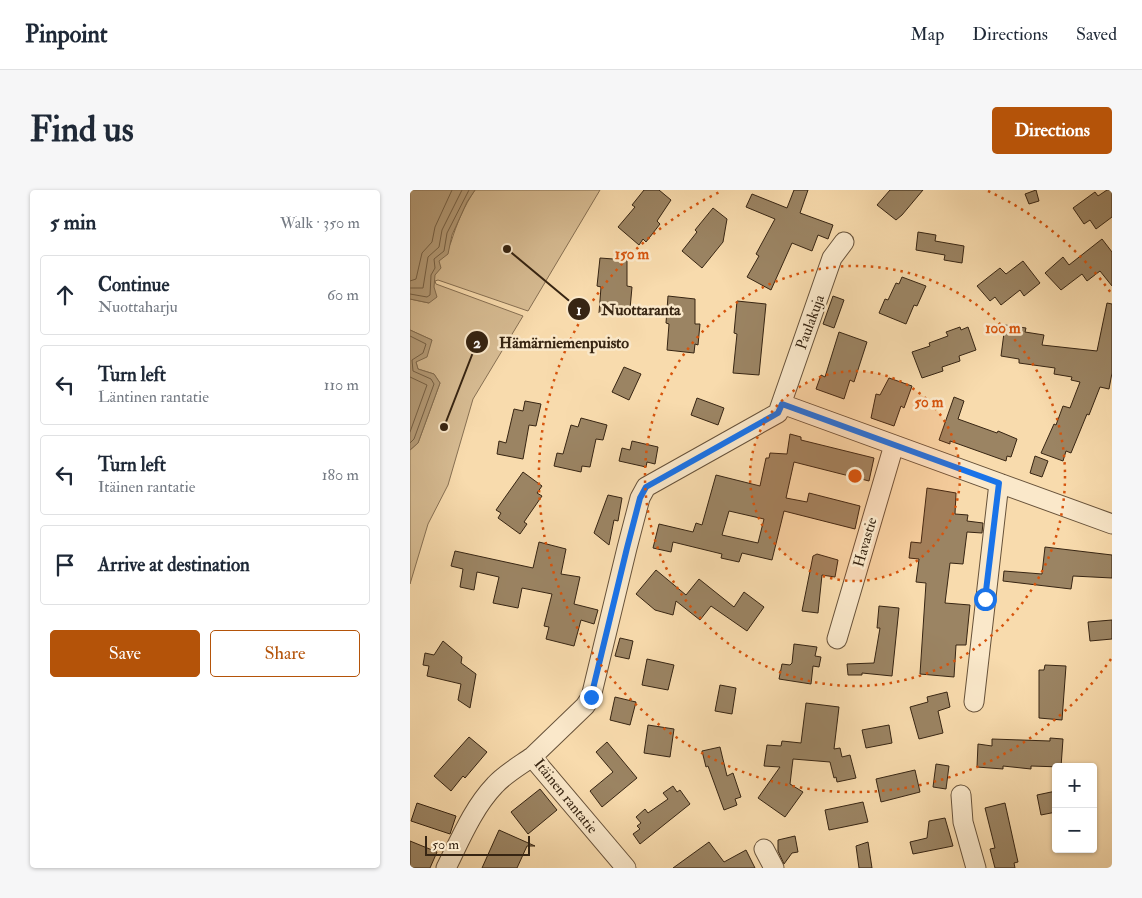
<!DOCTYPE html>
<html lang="en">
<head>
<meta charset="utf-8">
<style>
	:root { --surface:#fff; --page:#f6f6f7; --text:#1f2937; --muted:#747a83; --line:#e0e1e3; --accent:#b45309 }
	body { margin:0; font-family:"IM FELL Double Pica",serif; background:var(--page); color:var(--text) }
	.controls { position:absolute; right:15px; bottom:15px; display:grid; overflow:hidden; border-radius:5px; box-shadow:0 1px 4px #0004 }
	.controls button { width:45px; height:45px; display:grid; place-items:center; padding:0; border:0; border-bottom:1px solid var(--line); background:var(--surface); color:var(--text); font:25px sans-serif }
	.scale { position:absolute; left:15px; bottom:12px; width:105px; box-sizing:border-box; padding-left:5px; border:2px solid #372513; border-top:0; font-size:14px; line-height:18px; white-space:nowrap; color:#372513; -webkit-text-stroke:4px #fae8ca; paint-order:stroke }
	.stop { position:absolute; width:15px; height:15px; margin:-11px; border:4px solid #1a73e8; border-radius:50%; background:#fff }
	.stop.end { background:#1a73e8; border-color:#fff; box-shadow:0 1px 5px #0008 }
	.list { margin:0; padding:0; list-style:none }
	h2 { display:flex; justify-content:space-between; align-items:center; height:65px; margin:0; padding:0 20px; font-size:21px }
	h2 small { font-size:16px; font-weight:400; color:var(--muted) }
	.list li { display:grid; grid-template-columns:32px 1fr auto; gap:15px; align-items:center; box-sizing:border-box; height:80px; margin:0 10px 10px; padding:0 10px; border:1px solid var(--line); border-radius:5px }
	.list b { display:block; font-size:19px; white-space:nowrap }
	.list p { margin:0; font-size:16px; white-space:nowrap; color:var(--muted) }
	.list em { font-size:16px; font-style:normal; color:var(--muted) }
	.actions { display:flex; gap:10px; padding:15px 20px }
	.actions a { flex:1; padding:11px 0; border:1px solid var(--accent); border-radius:5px; text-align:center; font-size:18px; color:var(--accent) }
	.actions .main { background:var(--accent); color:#fff }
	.icon { flex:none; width:28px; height:28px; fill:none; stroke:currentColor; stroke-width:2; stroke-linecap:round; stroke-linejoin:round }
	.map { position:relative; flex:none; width:702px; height:678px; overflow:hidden; border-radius:5px }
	header { display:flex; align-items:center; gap:30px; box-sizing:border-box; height:70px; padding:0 25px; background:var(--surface); border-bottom:1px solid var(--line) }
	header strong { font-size:24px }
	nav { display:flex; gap:28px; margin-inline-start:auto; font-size:18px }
	.intro { display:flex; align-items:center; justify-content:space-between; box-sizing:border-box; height:120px; padding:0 30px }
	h1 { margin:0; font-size:35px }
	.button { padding:12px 22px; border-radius:5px; background:var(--accent); color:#fff; font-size:18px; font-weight:700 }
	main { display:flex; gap:30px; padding:0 30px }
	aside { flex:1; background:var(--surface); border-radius:5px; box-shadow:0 1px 4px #0004 }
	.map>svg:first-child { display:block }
	.green { fill:#d7bc93; stroke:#877053 }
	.water { fill:#b69d79; stroke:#836d50 }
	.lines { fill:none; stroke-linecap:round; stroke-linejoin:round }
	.shore { stroke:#766146; stroke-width:1 }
	.building { fill:#9b8463; stroke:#372513; fill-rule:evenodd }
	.minor-casing { stroke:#67523a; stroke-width:21 }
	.minor { stroke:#fae8ca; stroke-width:19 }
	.route { stroke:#1a73e8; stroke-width:6 }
	.ring { fill:none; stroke:#d6540d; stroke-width:2.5; stroke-dasharray:2.5 5 }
	.labels { text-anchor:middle; stroke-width:5; stroke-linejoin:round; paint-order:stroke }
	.street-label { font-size:15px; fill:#372513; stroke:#fae8ca }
	.centre { fill:#d6540d; stroke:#fae8ca; stroke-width:2.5 }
	.ring-label { font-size:15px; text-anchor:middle; font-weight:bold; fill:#d6540d; stroke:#fae8ca; stroke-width:5; stroke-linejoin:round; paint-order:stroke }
	.leader { fill:none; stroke:#372513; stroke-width:2 }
	.callout-dot { fill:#372513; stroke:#fae8ca; stroke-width:2 }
	.mark-label { font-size:15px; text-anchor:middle; font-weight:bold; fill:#fff }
	.callout-label { font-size:16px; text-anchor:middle; font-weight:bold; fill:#372513; stroke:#fae8ca; stroke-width:5; stroke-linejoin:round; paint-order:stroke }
</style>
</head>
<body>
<header>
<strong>Pinpoint</strong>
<nav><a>Map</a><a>Directions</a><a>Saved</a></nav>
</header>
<div class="intro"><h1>Find us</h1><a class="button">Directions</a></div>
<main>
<aside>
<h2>5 min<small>Walk · 350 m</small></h2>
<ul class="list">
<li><svg class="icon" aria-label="ahead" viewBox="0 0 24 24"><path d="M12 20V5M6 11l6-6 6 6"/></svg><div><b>Continue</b><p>Nuottaharju</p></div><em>60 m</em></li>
<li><svg class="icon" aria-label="left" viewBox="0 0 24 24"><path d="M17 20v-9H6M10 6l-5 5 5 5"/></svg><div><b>Turn left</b><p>Läntinen rantatie</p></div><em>110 m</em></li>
<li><svg class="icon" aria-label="left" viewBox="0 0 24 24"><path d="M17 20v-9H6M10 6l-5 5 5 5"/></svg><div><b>Turn left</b><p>Itäinen rantatie</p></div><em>180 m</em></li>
<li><svg class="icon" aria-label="arrive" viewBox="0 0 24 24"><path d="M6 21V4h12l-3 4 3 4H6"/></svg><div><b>Arrive at destination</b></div></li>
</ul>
<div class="actions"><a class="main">Save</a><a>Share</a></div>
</aside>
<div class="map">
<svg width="702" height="678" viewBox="0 0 702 678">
	<rect width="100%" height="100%" fill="#f8dbad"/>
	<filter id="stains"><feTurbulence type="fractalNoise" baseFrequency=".004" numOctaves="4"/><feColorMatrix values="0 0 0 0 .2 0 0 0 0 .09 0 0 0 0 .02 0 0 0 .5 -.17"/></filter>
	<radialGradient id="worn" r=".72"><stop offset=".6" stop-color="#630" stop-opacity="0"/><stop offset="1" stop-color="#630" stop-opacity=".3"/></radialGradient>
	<!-- green -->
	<path class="green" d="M 65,0 L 190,0 L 118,121 L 28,90 L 25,91 L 26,94 L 113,126 L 63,209 L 38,295 L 18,334 L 0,394 L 0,260 L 8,253 L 30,193 L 24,184 L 8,179 L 6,172 L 22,150 L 0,140 L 0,109 L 19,113 C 24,99 23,84 28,71 C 31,64 39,59 41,52 C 47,33 54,16 65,0 Z"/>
	<!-- water -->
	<path class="water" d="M 0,0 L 65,0 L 57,12 L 42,45 L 38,64 L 29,71 L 31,78 L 25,85 L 24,97 L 27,107 L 19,113 L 0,109 Z
		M 0,140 L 22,150 L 17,167 L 6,172 L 8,179 L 24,184 L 30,193 L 8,253 L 0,260 Z"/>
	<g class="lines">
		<!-- shore -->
		<path class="shore" d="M 0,91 L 6,89 L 12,63 L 22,52 L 25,37 L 42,0
			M 0,98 L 13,98 L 18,67 L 29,57 L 32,40 L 52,0
			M 0,104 L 17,107 L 20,105 L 21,85 L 25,78 L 24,69 L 34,61 L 37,43 L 59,0
			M 0,146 L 16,154 L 13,163 L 2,170 L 3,181 L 21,189 L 24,194 L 4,249 L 0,253
			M 0,187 L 17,195 L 0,242"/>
	</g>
	<!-- building -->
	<path class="building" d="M 234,0 L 249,0 L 261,10 L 247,31 L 250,34 L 236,52 L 233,49 L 229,55 L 208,37 L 225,17 L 222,15 Z
		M 384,0 L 398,0 L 390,23 L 423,35 L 418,49 L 408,45 L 402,61 L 382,53 L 361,100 L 337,87 L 349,66 L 346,64 L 365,29 L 336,17 L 342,4 L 377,18 Z
		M 480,0 L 513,0 L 492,25 L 486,30 L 467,15 Z
		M 626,0 L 629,11 L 619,14 L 615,4 Z
		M 697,0 L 702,0 L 702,27 L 686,39 L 680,30 L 674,34 L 663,18 L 685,2 L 688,6 Z
		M 303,18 L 317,29 L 313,52 L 292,78 L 272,61 L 287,42 L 285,40 Z
		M 508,42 L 526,45 L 525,51 L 554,56 L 552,73 L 534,70 L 535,65 L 506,60 Z
		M 692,49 L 702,62 L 702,96 L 690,81 L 677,91 L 672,84 L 651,100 L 635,83 L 653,67 L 659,75 Z
		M 190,68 L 217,70 L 217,96 L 222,97 L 220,119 L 216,118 L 216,125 L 189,123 L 191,97 L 187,96 Z
		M 613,71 L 630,93 L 614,106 L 610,100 L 591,115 L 585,107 L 580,111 L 567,96 L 590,78 L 596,84 Z
		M 492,87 L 516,96 L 507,116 L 504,115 L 496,134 L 469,123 L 475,109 L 478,110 L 486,93 L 489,94 Z
		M 258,106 L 285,109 L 285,134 L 290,134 L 288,155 L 285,154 L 284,163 L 257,160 L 259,134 L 256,133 Z
		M 423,106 L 434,110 L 424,138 L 413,134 Z
		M 327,111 L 356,114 L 349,185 L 323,183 L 327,144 L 324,143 Z
		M 697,113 L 702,114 L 702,183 L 699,199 L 690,197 L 679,225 L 677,224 L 661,263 L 656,261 L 653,271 L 631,263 L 644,234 L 646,235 L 653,216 L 660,218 L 670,192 L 661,190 L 662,187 L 644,184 L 645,178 L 609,173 L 609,169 L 591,166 L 595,135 L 616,138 L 615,142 L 634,145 L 632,155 L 687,161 Z
		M 550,137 L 551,140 L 558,137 L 566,160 L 549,166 L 550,171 L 532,177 L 533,181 L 512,188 L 502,162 L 520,156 L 519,153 L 538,146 L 536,142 Z
		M 429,142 L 457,152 L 444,192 L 440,190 L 434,209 L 406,199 L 411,185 L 415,187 Z
		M 214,177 L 231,184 L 219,210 L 202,202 Z
		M 479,188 L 502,196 L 494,218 L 491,216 L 484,236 L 461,228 L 466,204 L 470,205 Z
		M 544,207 L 554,211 L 548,229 L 587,243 L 588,241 L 607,249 L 601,267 L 597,266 L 596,271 L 540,251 L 540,254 L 529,250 Z
		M 287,208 L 314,218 L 308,235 L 281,225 Z
		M 115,211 L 131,214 L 126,236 L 119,235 L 113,269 L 87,264 L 89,251 L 96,253 L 104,219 L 113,221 Z
		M 171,228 L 197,235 L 193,250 L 186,249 L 180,277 L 172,276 L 171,282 L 144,276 L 147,263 L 153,264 L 161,235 L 168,237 Z
		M 380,244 L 391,247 L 391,250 L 464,268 L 459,291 L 384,272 L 376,308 L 397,312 L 399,303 L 450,316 L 445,339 L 374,321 L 362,370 L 332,363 L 329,372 L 311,368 L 312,364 L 263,352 L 261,362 L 243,358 L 249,334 L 283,342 L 286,333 L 292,335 L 306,285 L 350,296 L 356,268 L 359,268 L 360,263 L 377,264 ZM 319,321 L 354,329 L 348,353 L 312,345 Z
		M 222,251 L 248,257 L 245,274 L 237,272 L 236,277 L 209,271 L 212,258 L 220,260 Z
		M 625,266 L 638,271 L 632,287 L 620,283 Z
		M 113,282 L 132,296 L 127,303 L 132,306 L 114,332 L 117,334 L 110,344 L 88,328 L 91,323 L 86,320 Z
		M 517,298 L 546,303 L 545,324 L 558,325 L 557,331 L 573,333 L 572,343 L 557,342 L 553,374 L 540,373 L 535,413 L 560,415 L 556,455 L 546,455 L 544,487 L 510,484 L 516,393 L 506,392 L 509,369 L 499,368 L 501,352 L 511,353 Z
		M 198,305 L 212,308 L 208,331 L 204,330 L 199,355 L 184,343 Z
		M 129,352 L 156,359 L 151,384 L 170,387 L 164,414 L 188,420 L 184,434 L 171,430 L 164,456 L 136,449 L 139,437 L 134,436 L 142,404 L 112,398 L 108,418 L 83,413 L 89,387 L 67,382 L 64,400 L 50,397 L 53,379 L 41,376 L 45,361 L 123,378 Z
		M 635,357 L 702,365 L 702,388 L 663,386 L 661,399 L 593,391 L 594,381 L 632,384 Z
		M 407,364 L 428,370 L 425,387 L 412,385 L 408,423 L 392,421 L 403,366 Z
		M 246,380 L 276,405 L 289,389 L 324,417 L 334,402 L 354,417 L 337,441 L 301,416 L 290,430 L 266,411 L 263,425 L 245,420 L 226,404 Z
		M 469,416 L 489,418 L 482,486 L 452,483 L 452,485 L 438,485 L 437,474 L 464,473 L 470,438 L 467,438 Z
		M 702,430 L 702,449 L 680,451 L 678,432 Z
		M 210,448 L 223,451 L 219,469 L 205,466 Z
		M 33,451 L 52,467 L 51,473 L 66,484 L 60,518 L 48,510 L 51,494 L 17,486 L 19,476 L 13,475 L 15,463 L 24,465 Z
		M 384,454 L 407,457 L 405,466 L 411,467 L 409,477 L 403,476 L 401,494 L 369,489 L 372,474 L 380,475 L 382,473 Z
		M 237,469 L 264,475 L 258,500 L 232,495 Z
		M 635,475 L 656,476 L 652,530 L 629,528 L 629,480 L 634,480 Z
		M 310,495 L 326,498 L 322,524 L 305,521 Z
		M 537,502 L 540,517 L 528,521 L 533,543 L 509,549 L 500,517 L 518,512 L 517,507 Z
		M 205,507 L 226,512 L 220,535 L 200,530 Z
		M 396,513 L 429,517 L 424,559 L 430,558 L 432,567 L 440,565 L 446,588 L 427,592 L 426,587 L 424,588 L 420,572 L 383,569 L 380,594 L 393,602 L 375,627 L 348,608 L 370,577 L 354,576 L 357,555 L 371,556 L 372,551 L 391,553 Z
		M 238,535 L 264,539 L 260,567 L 234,563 Z
		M 479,535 L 482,553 L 456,558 L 452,540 Z
		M 59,547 L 77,562 L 55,588 L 53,586 L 41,601 L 24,586 Z
		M 640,548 L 653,549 L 651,577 L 621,576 L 621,579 L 593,576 L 593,579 L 567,577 L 568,554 L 582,556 L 582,549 L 640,551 Z
		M 197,552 L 227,588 L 192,617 L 180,601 L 203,582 L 186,562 Z
		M 310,557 L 317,586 L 323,583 L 331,607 L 325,609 L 327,615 L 314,620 L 298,576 L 296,577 L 292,561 Z
		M 526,574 L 539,576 L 536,599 L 523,597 Z
		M 505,580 L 510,602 L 471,612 L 466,589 Z
		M 263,596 L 267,602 L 270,600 L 280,614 L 230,654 L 223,644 L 230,639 L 227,636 L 231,633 L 226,627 L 235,619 L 238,623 L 258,609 L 253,603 Z
		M 130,599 L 147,620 L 118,644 L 101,622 Z
		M 646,601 L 646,622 L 631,625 L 627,605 Z
		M 453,612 L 458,632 L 419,640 L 415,620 Z
		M 7,613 L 46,626 L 40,644 L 1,631 Z
		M 595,613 L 608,672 L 604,673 L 605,678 L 585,678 L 580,659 L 585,658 L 575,618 Z
		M 535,628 L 543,656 L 503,664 L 500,652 L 517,648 L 519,631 Z
		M 89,640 L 125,656 L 117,656 L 107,678 L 72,678 Z
		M 385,646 L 388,662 L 382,663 L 374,674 L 368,661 L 368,650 Z
		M 0,651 L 27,662 L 20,678 L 0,678 Z
		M 299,652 L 314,672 L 336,660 L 345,678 L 263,678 Z
		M 458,652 L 462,678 L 449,678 L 446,656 Z"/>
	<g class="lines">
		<!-- minor casing -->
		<g class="minor-casing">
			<path id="minor" d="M 372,214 L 702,334
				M 427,449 L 484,255
				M 564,512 L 589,293
				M 551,605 L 553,632 L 566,678
				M 354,659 L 364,678
				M 36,678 C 50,650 63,618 85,595 C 95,584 109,576 122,567
				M 216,678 L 122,567 L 175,516 L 181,507 L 217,358 L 230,308 L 236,297 L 368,223 L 422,68 L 434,52"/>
		</g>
		<!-- minor -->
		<use href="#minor" class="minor"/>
	</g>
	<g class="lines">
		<!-- route -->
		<path class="route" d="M 181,507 L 217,358 L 230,308 L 236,297 L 368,223 L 372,214 L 589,293 L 575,409"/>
	</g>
	<!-- distance rings -->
	<circle cx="445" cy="286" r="105" fill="#d6540d" fill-opacity=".12"/>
	<g class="ring">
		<circle cx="445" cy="286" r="105"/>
		<circle cx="445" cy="286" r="210"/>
		<path d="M701 469A315 315 0 1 1 312 1M578 1A315 315 0 0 1 701 103"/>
	</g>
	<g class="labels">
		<!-- street labels -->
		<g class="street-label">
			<text transform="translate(400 132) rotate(-70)" y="5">Paulakuja</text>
			<text transform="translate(455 352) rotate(-74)" y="5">Havastie</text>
			<text transform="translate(156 606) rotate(51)" y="5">Itäinen rantatie</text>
		</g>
	</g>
	<circle cx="445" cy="286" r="8" class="centre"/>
	<g class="ring-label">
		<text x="222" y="69">150 m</text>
		<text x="593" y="143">100 m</text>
		<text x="519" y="217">50 m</text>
	</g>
	<!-- callouts -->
	<path class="leader" d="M97 59L169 119M34 237L67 152"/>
	<g class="callout-dot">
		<circle cx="97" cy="59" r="5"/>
		<circle cx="34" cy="237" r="5"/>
		<circle cx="169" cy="119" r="12"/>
		<circle cx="67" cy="152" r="12"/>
	</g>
	<g class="mark-label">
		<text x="169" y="125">1</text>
		<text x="67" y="158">2</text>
	</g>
	<g class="callout-label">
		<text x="231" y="125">Nuottaranta</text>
		<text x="154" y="158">Hämärniemenpuisto</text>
	</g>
	<rect width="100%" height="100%" filter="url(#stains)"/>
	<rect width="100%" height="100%" fill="url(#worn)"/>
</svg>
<div class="controls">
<button>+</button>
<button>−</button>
</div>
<div class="scale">50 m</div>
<div class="stop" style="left:575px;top:409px"></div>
<div class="stop end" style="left:181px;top:507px"></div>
</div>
</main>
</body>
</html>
